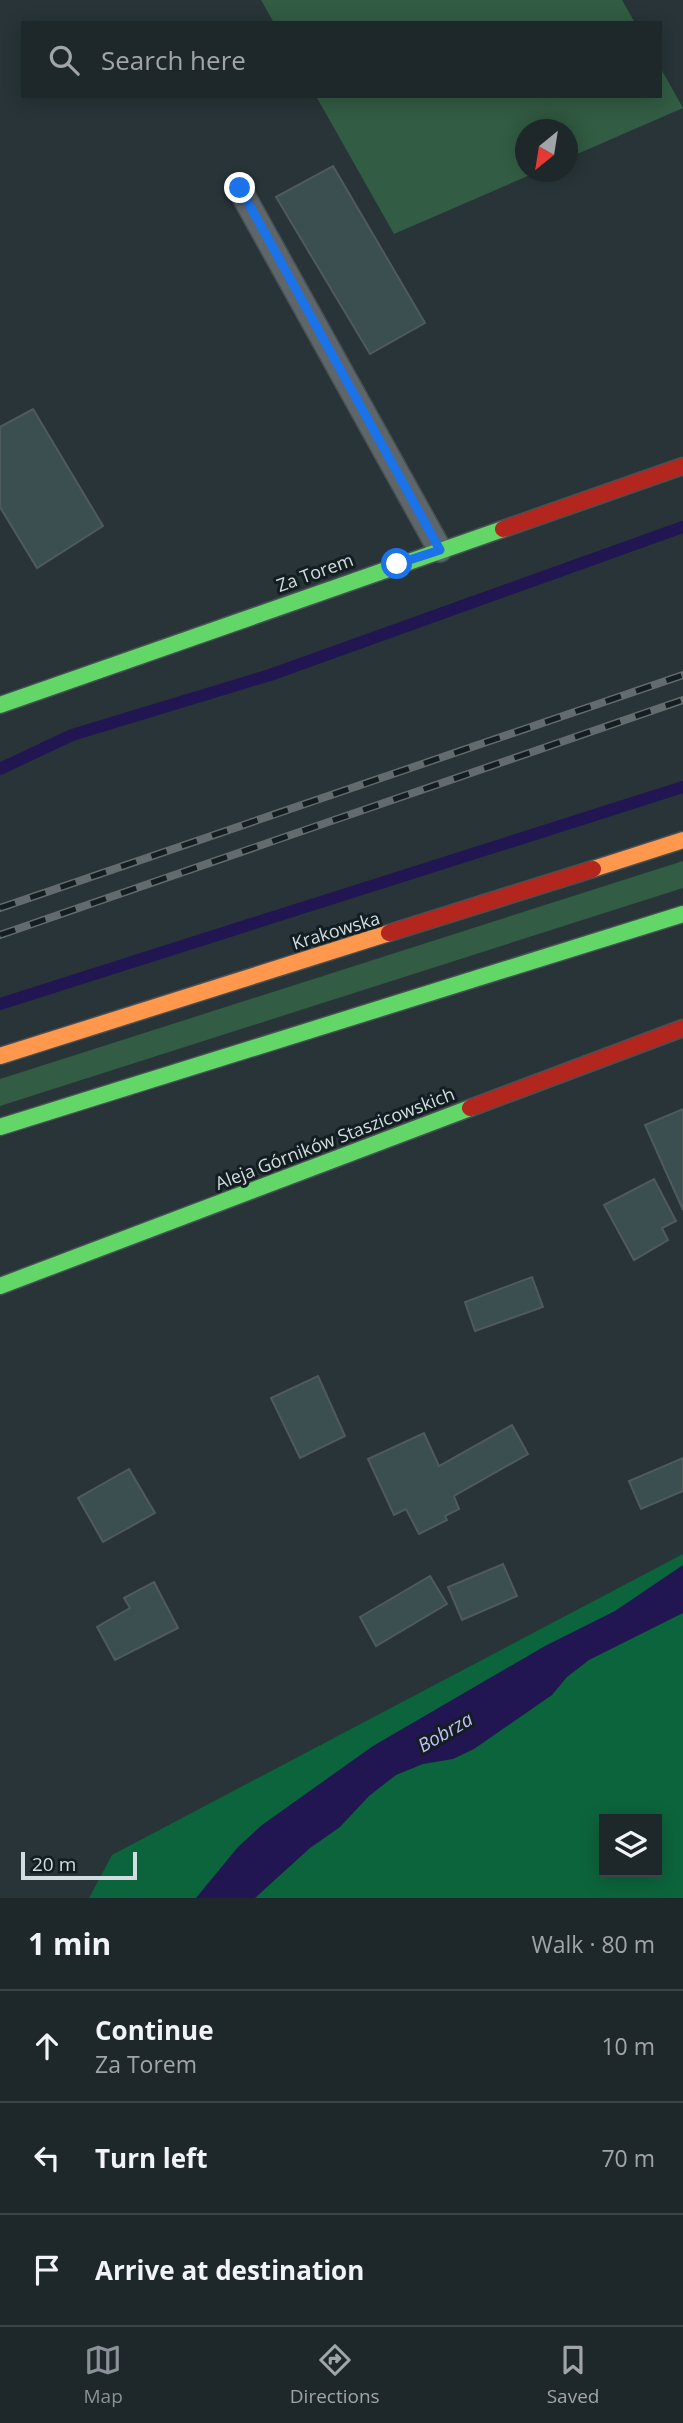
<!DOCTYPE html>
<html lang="en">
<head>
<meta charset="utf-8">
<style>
	:root { --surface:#1e272a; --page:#2b3336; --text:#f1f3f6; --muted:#a1a5a8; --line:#3c4447; --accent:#8c9099 }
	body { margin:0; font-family:"Open Sans",sans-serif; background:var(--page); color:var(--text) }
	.controls { position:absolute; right:21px; bottom:21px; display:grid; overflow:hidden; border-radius:0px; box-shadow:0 4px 18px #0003 }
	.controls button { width:63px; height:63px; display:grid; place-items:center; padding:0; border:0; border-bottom:2px solid var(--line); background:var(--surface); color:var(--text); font:35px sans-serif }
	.compass { position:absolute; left:515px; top:119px; width:63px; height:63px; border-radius:50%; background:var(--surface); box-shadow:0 4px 18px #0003; rotate:210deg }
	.scale { position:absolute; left:21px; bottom:18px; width:116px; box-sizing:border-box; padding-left:7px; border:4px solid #d1dde1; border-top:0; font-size:19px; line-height:24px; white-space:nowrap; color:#d1dde1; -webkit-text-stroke:5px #141d20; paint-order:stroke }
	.stop { position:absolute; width:21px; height:21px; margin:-16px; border:5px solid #1a73e8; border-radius:50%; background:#fff }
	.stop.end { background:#1a73e8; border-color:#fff; box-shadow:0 2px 7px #0008 }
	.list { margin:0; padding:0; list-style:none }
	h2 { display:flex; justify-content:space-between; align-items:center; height:91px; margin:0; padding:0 28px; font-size:30px }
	h2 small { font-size:23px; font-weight:400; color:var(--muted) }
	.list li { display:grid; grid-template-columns:46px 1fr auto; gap:21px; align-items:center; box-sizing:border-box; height:112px; padding:0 28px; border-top:2px solid var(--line) }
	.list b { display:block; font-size:26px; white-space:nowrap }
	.list p { margin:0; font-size:23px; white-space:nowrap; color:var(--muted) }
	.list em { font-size:23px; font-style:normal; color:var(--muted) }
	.icon { flex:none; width:38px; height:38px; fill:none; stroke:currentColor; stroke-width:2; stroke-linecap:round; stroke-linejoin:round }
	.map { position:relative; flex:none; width:683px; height:1898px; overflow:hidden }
	.search { position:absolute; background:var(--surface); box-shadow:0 4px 18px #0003; left:21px; right:21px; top:21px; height:77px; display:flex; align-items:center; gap:18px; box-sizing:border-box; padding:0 24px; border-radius:0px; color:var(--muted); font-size:26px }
	.sheet { height:427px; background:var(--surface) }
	nav { display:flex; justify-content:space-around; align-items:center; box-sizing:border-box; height:98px; border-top:2px solid var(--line); background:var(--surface); font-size:19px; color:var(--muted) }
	nav a { display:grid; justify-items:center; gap:4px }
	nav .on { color:var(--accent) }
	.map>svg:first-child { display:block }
	.green { fill:#325c43 }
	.forest { fill:#0c643c; fill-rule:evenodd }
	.water { fill:#211652 }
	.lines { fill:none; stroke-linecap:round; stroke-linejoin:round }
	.stream { stroke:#211652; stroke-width:12 }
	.building { fill:#3b4f50; stroke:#505a5c; stroke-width:2 }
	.lane-casing { stroke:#475155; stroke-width:26 }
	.fast-casing { stroke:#475155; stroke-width:19 }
	.slow-casing { stroke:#475155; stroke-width:19 }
	.jam-casing { stroke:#475155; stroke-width:19 }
	.lane { stroke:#5f666a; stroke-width:23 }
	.fast { stroke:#63d668; stroke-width:16 }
	.slow { stroke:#ff974d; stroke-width:16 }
	.jam { stroke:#b3261e; stroke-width:16 }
	.rail-casing { stroke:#636b6e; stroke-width:8 }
	.rail { stroke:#141d20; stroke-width:5; stroke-dasharray:16; stroke-linecap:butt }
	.route { stroke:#1a73e8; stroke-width:9 }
	.labels { text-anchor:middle; stroke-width:6; stroke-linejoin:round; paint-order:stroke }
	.street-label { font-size:18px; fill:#d1dde1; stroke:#141d20 }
	.water-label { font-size:19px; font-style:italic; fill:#c0c0fd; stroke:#141d20 }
</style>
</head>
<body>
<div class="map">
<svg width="683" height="1898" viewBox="0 0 683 1898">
	<rect width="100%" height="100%" fill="#283438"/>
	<!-- green -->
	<path class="green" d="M 261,0 L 622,0 L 635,23 L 274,23 Z
		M 660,67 L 683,108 L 568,158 L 568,130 L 526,130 L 526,172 L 537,172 L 394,234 L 316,96 L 660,96 Z
		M 683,861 L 683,888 L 0,1106 L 0,1079 Z"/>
	<!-- forest -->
	<path class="forest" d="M 683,1554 L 683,1898 L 89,1898 L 112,1855 ZM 604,1819 L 657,1819 L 657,1872 L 604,1872 Z"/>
	<!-- water -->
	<path class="water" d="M 683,1565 L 683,1613 L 589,1660 L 567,1677 L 552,1695 L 474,1749 L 453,1759 L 423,1764 L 396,1775 L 369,1796 L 340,1827 L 310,1848 L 255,1898 L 196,1898 L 238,1847 L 262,1825 L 373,1746 L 545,1646 L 615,1611 Z"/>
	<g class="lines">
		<!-- stream -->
		<path class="stream" d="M 0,769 L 72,735 L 270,675 L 683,527
			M 0,1004 L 683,787"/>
	</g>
	<!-- building -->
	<path class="building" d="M 333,166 L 425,323 L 370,354 L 276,197 Z
		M 33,409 L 103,526 L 37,568 L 0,507 L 0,427 Z
		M 683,1109 L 683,1210 L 645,1125 Z
		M 654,1179 L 676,1221 L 662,1228 L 668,1240 L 634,1260 L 604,1205 Z
		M 532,1277 L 543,1307 L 475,1331 L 465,1302 Z
		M 318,1376 L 345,1436 L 300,1458 L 271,1398 Z
		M 512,1425 L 528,1454 L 454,1496 L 459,1509 L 445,1516 L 447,1520 L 419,1534 L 406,1509 L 394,1515 L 368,1459 L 424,1433 L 439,1466 Z
		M 683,1458 L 683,1491 L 641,1509 L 629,1481 Z
		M 129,1469 L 155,1513 L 103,1542 L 78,1498 Z
		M 503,1564 L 517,1596 L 462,1620 L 448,1587 Z
		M 430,1576 L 447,1604 L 376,1646 L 360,1617 Z
		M 154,1582 L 178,1628 L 115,1660 L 97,1627 L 130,1608 L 124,1598 Z"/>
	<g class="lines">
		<!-- lane casing -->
		<g class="lane-casing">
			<path id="lane" d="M 239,188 L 440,550"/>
		</g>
		<!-- fast casing -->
		<g class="fast-casing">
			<path id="fast" d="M 0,705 L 503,529
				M 0,1127 L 683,914
				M 0,1286 L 470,1108"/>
		</g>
		<!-- slow casing -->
		<g class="slow-casing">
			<path id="slow" d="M 593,869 L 683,840
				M 0,1056 L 389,933"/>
		</g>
		<!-- jam casing -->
		<g class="jam-casing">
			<path id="jam" d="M 503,529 L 683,466
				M 389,933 L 593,869
				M 470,1108 L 683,1028"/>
		</g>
		<!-- lane -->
		<use href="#lane" class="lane"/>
		<!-- fast -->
		<use href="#fast" class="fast"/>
		<!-- slow -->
		<use href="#slow" class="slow"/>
		<!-- jam -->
		<use href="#jam" class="jam"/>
		<!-- rail casing -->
		<g class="rail-casing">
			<path id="rail" d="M 0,908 L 683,675
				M 0,935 L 683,700"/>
		</g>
		<!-- rail -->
		<use href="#rail" class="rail"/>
	</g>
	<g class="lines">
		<!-- route -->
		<path class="route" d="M 240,188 L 440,550 L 397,564"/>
	</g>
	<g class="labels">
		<!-- street labels -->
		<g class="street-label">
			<text transform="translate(315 573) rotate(-20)" y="6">Za Torem</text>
			<text transform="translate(336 931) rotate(-17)" y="6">Krakowska</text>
			<text transform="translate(335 1139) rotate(-21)" y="6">Aleja Górników Staszicowskich</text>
		</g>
		<!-- water labels -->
		<g class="water-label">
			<text transform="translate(445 1732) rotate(-30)" y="7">Bobrza</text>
		</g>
	</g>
</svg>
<div class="controls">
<button><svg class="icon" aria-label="layers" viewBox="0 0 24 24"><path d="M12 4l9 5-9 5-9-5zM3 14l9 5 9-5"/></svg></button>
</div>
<svg class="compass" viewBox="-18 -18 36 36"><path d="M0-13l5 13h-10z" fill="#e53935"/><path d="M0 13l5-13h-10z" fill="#a1a5a8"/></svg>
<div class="scale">20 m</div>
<div class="stop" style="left:397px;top:564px"></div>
<div class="stop end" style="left:240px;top:188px"></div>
<div class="search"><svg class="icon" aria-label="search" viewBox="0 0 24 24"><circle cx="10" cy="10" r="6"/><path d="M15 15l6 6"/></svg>Search here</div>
</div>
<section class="sheet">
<h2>1 min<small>Walk · 80 m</small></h2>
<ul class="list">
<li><svg class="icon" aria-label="ahead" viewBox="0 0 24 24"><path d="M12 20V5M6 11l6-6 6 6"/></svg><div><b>Continue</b><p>Za Torem</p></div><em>10 m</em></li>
<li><svg class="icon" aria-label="left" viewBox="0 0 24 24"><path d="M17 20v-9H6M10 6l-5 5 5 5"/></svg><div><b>Turn left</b></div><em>70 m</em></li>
<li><svg class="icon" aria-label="arrive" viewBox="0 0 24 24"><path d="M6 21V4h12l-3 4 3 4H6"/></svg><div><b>Arrive at destination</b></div></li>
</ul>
</section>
<nav>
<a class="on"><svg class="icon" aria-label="map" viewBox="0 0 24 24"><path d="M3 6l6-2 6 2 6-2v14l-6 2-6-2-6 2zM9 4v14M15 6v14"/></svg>Map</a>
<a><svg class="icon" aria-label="directions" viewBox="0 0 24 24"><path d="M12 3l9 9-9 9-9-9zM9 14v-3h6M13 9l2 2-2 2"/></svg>Directions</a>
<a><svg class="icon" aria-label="saved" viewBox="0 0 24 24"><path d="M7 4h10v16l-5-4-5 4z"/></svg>Saved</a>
</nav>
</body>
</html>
